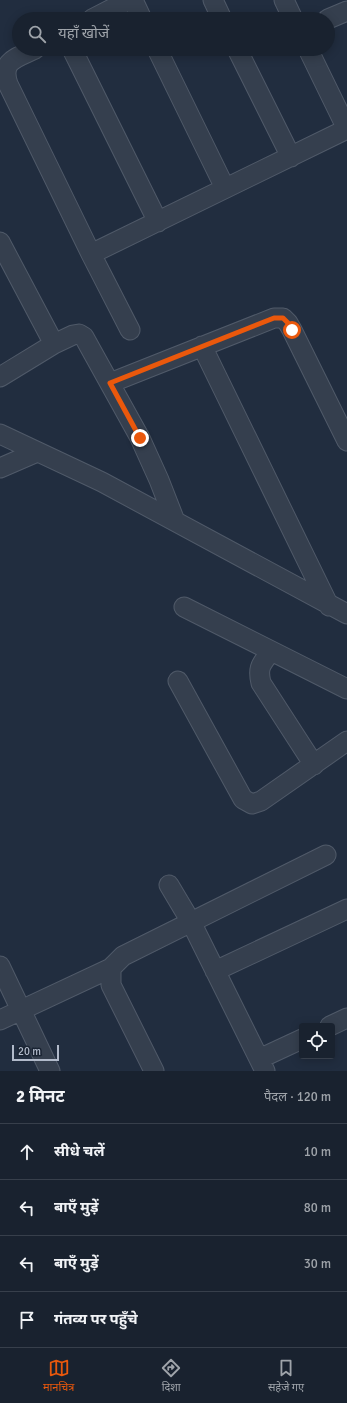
<!DOCTYPE html>
<html lang="hi">
<head>
<meta charset="utf-8">
<style>
	:root { --surface:#19222f; --page:#262f3b; --text:#f1f3f6; --muted:#9fa4aa; --line:#373f4b; --accent:#ea580c }
	body { margin:0; font-family:Signika,"Noto Sans Devanagari",sans-serif; background:var(--page); color:var(--text) }
	.controls { position:absolute; right:12px; bottom:12px; display:grid; overflow:hidden; border-radius:4px; box-shadow:0 2px 10px #0003 }
	.controls button { width:36px; height:36px; display:grid; place-items:center; padding:0; border:0; border-bottom:1px solid var(--line); background:var(--surface); color:var(--text); font:20px sans-serif }
	.scale { position:absolute; left:12px; bottom:10px; width:47px; box-sizing:border-box; padding-left:4px; border:2px solid #b1baca; border-top:0; font-size:11px; line-height:14px; white-space:nowrap; color:#b1baca; -webkit-text-stroke:3px #1a2433; paint-order:stroke }
	.stop { position:absolute; width:12px; height:12px; margin:-9px; border:3px solid #ea580c; border-radius:50%; background:#fff }
	.stop.end { background:#ea580c; border-color:#fff; box-shadow:0 1px 4px #0008 }
	.list { margin:0; padding:0; list-style:none }
	h2 { display:flex; justify-content:space-between; align-items:center; height:52px; margin:0; padding:0 16px; font-size:17px }
	h2 small { font-size:13px; font-weight:400; color:var(--muted) }
	.list li { display:grid; grid-template-columns:26px 1fr auto; gap:12px; align-items:center; box-sizing:border-box; height:56px; padding:0 16px; border-top:1px solid var(--line) }
	.list b { display:block; font-size:15px; white-space:nowrap }
	.list em { font-size:13px; font-style:normal; color:var(--muted) }
	.icon { flex:none; width:22px; height:22px; fill:none; stroke:currentColor; stroke-width:2; stroke-linecap:round; stroke-linejoin:round }
	.map { position:relative; flex:none; width:347px; height:1071px; overflow:hidden }
	.search { position:absolute; background:var(--surface); box-shadow:0 2px 10px #0003; left:12px; right:12px; top:12px; height:44px; display:flex; align-items:center; gap:10px; box-sizing:border-box; padding:0 14px; border-radius:22px; color:var(--muted); font-size:15px }
	.sheet { height:276px; background:var(--surface) }
	nav { display:flex; justify-content:space-around; align-items:center; box-sizing:border-box; height:56px; border-top:1px solid var(--line); background:var(--surface); font-size:11px; color:var(--muted) }
	nav a { display:grid; justify-items:center; gap:2px }
	nav .on { color:var(--accent) }
	.map>svg:first-child { display:block }
	.lines { fill:none; stroke-linecap:round; stroke-linejoin:round }
	.minor-casing { stroke:#505a69; stroke-width:21 }
	.minor { stroke:#353f4e; stroke-width:19 }
	.route { stroke:#ea580c; stroke-width:5 }
</style>
</head>
<body>
<div class="map">
<svg width="347" height="1071" viewBox="0 0 347 1071">
	<rect width="100%" height="100%" fill="#212d3f"/>
	<g class="lines">
		<!-- minor casing -->
		<g class="minor-casing">
			<path id="minor" d="M 133,0 L 142,19
				M 213,0 L 222,19
				M 284,0 L 293,19
				M 92,19 L 129,0
				M 328,19 L 347,11
				M 35,49 C 17,58 0,60 8,84 L 91,254 L 130,330
				M 72,49 L 158,222
				M 157,49 L 225,188
				M 237,49 L 291,157
				M 308,49 L 347,129
				M 0,242 L 54,344 L 73,335 L 79,334 L 84,337 L 140,438 L 159,480 L 175,521
				M 91,254 L 347,129
				M 202,346 L 329,606
				M 0,377 L 54,344
				M 110,383 L 274,318 L 283,318 L 288,323 L 292,330 L 347,441
				M 0,434 L 102,482 L 347,614
				M 0,468 L 37,452
				M 184,607 L 347,689
				M 271,651 C 262,664 257,666 261,683 L 314,765
				M 178,681 L 243,799 L 252,804 L 261,801 L 347,741
				M 169,885 L 191,922 L 265,1071
				M 0,966 L 50,1071
				M 215,971 L 347,909
				M 0,1020 L 111,968
				M 330,1026 L 347,1018
				M 259,1059 L 302,1039
				M 154,1071 L 111,985 L 111,968 L 123,956 L 326,855"/>
		</g>
		<!-- minor -->
		<use href="#minor" class="minor"/>
	</g>
	<g class="lines">
		<!-- route -->
		<path class="route" d="M 140,438 L 110,383 L 274,318 L 283,318 L 288,323 L 292,330"/>
	</g>
</svg>
<div class="controls">
<button><svg class="icon" aria-label="locate" viewBox="0 0 24 24"><circle cx="12" cy="12" r="6"/><path d="M12 2v4M12 18v4M2 12h4M18 12h4"/></svg></button>
</div>
<div class="scale">20 m</div>
<div class="stop" style="left:292px;top:330px"></div>
<div class="stop end" style="left:140px;top:438px"></div>
<div class="search"><svg class="icon" aria-label="search" viewBox="0 0 24 24"><circle cx="10" cy="10" r="6"/><path d="M15 15l6 6"/></svg>यहाँ खोजें</div>
</div>
<section class="sheet">
<h2>2 मिनट<small>पैदल · 120 m</small></h2>
<ul class="list">
<li><svg class="icon" aria-label="ahead" viewBox="0 0 24 24"><path d="M12 20V5M6 11l6-6 6 6"/></svg><div><b>सीधे चलें</b></div><em>10 m</em></li>
<li><svg class="icon" aria-label="left" viewBox="0 0 24 24"><path d="M17 20v-9H6M10 6l-5 5 5 5"/></svg><div><b>बाएँ मुड़ें</b></div><em>80 m</em></li>
<li><svg class="icon" aria-label="left" viewBox="0 0 24 24"><path d="M17 20v-9H6M10 6l-5 5 5 5"/></svg><div><b>बाएँ मुड़ें</b></div><em>30 m</em></li>
<li><svg class="icon" aria-label="arrive" viewBox="0 0 24 24"><path d="M6 21V4h12l-3 4 3 4H6"/></svg><div><b>गंतव्य पर पहुँचे</b></div></li>
</ul>
</section>
<nav>
<a class="on"><svg class="icon" aria-label="map" viewBox="0 0 24 24"><path d="M3 6l6-2 6 2 6-2v14l-6 2-6-2-6 2zM9 4v14M15 6v14"/></svg>मानचित्र</a>
<a><svg class="icon" aria-label="directions" viewBox="0 0 24 24"><path d="M12 3l9 9-9 9-9-9zM9 14v-3h6M13 9l2 2-2 2"/></svg>दिशा</a>
<a><svg class="icon" aria-label="saved" viewBox="0 0 24 24"><path d="M7 4h10v16l-5-4-5 4z"/></svg>सहेजे गए</a>
</nav>
</body>
</html>
